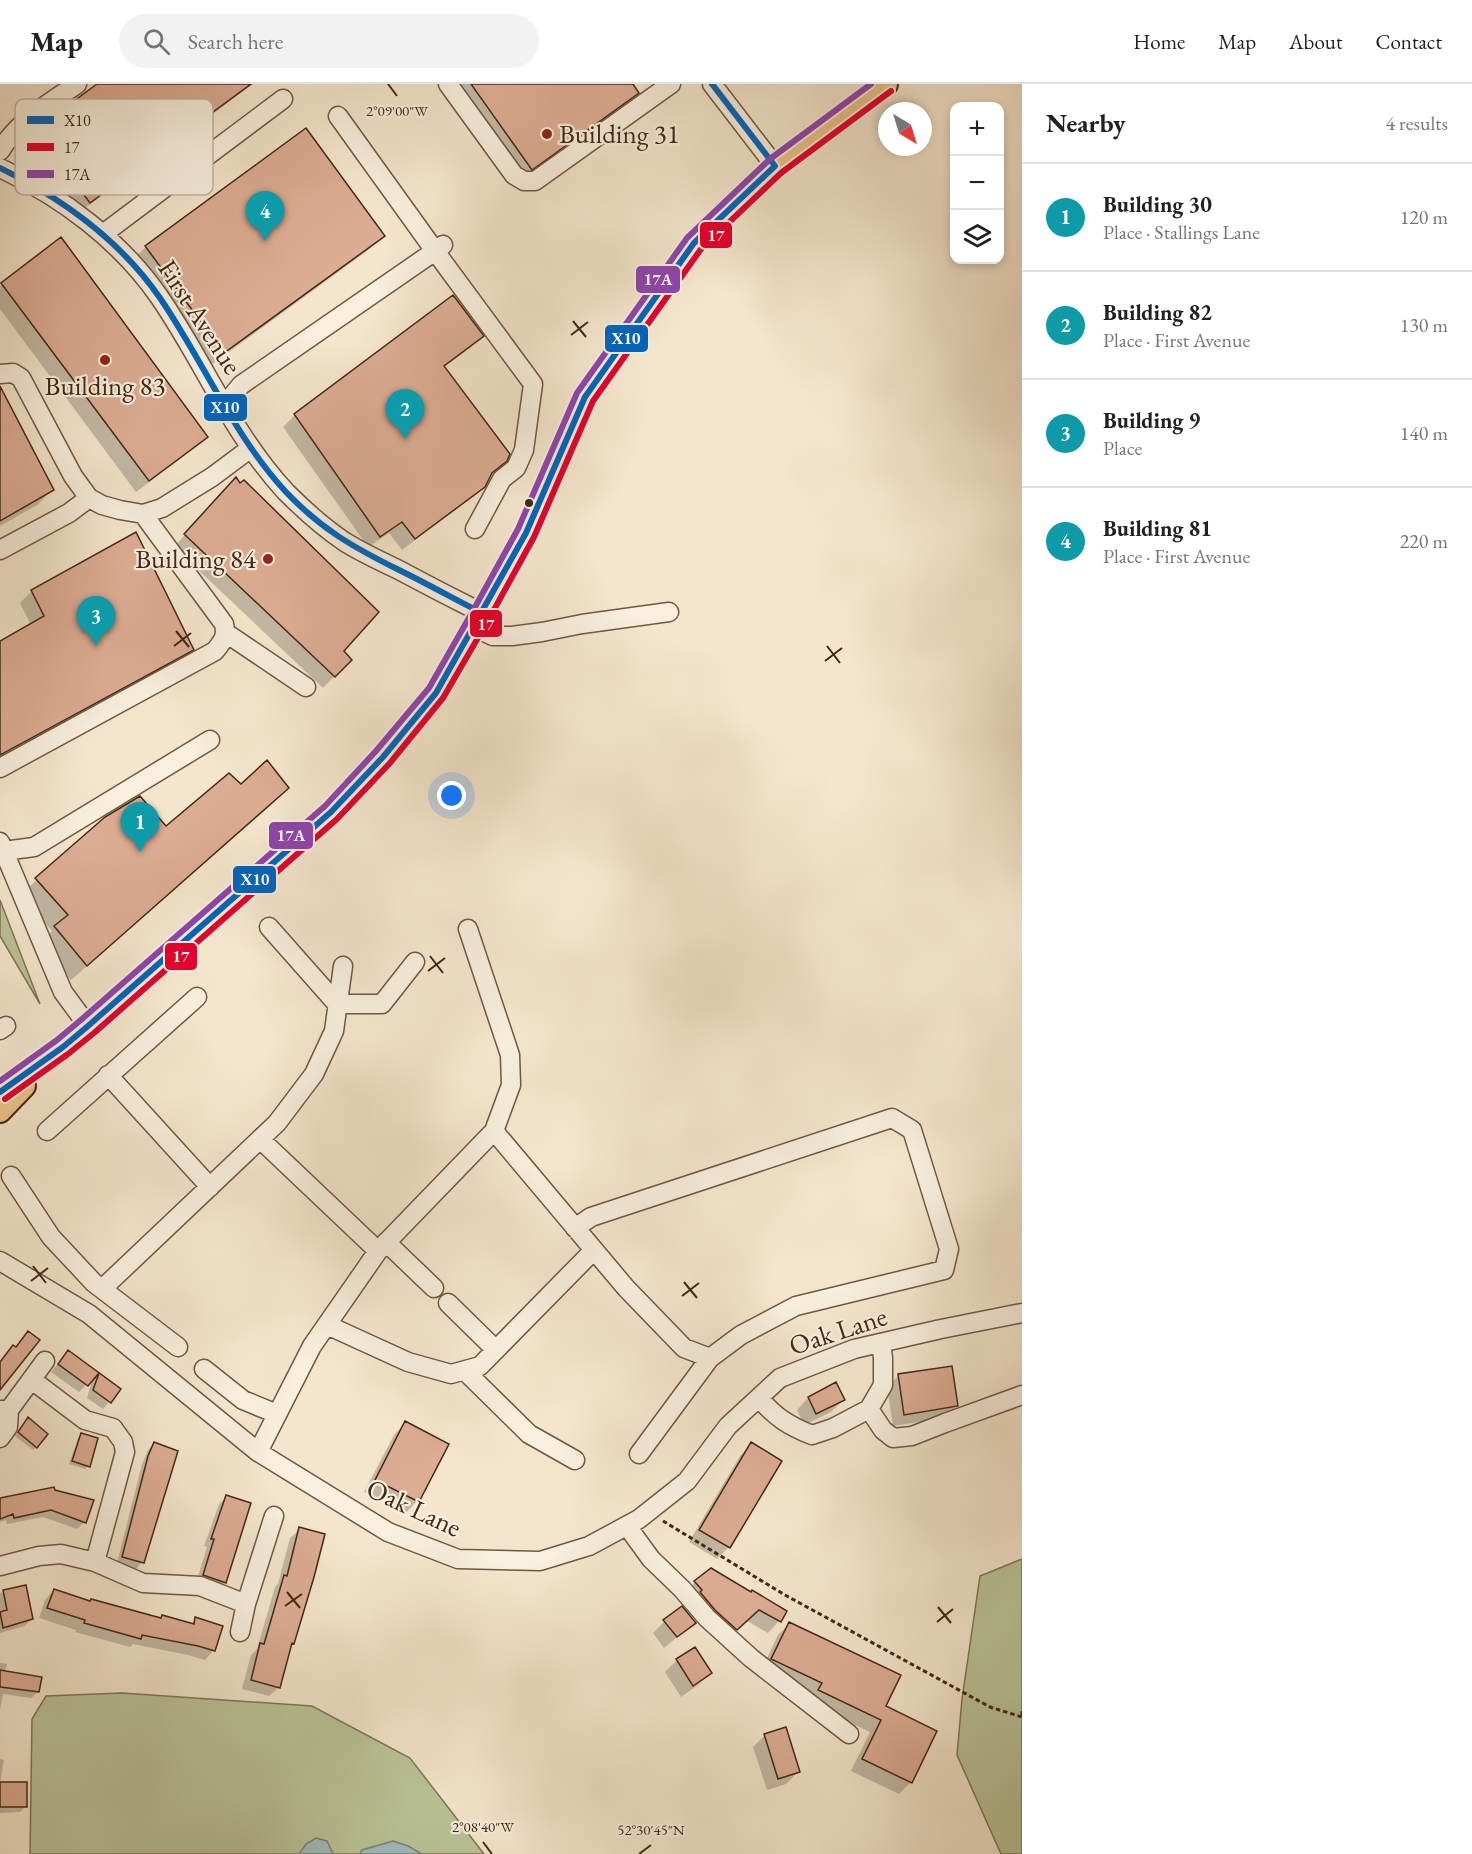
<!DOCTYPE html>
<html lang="en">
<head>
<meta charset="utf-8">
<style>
	:root { --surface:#fff; --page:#f2f2f2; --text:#202124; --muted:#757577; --line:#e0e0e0; --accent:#1a73e8 }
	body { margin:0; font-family:"EB Garamond",serif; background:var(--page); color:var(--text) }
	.controls { position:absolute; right:18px; top:18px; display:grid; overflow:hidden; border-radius:12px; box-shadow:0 3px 9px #0003 }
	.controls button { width:54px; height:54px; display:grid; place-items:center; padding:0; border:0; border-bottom:2px solid var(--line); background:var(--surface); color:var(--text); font:30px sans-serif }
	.compass { position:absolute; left:878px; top:18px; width:54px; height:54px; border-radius:50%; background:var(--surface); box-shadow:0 3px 9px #0003; rotate:142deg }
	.you { position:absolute; left:452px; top:712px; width:21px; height:21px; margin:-15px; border:4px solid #fff; border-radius:50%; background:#1a73e8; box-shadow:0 0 0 9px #1a73e833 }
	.badge { display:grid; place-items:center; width:39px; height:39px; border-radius:50%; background:var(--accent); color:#fff; font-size:20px; font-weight:700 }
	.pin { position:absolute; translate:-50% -50px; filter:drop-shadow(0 2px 3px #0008) }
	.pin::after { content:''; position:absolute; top:32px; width:21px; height:18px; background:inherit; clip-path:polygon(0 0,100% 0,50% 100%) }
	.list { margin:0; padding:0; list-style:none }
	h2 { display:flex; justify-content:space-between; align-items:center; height:78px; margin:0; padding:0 24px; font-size:26px }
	h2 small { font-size:20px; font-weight:400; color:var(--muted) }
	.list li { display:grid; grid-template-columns:39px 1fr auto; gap:18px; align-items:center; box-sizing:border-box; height:108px; padding:0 24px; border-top:2px solid var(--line) }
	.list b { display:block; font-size:22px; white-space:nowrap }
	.list p { margin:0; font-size:20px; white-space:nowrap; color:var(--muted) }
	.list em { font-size:20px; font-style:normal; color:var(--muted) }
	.icon { flex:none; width:33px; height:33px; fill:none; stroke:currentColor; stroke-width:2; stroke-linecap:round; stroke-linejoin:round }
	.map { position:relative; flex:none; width:1022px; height:1770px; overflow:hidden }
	header { display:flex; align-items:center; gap:36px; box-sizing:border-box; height:84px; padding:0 30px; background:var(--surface); border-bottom:2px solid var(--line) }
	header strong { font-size:28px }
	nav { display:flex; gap:33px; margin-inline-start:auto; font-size:21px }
	.search { width:420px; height:54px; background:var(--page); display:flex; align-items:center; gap:15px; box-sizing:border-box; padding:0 21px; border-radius:33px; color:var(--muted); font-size:22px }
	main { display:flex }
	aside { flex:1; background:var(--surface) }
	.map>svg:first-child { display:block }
	.green { fill:#bac599; stroke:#7e7657; stroke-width:1.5 }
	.water { fill:#9ebebf; stroke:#7a827b; stroke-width:1.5 }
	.shadow { fill:#0003 }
	.building { fill:#dcac93; stroke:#432715; stroke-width:1.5 }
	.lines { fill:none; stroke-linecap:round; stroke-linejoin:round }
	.minor-casing { stroke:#6f5743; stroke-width:21 }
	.major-casing { stroke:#432715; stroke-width:26 }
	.path { stroke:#432715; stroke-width:3; stroke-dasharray:4.5 3; stroke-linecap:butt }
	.minor { stroke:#f8efde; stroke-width:18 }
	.major { stroke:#eac386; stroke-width:22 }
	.bus-1-casing { stroke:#f8efde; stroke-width:10 }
	.bus-2-casing { stroke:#f8efde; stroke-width:10 }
	.bus-3-casing { stroke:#f8efde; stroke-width:10 }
	.bus-1 { stroke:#0065bd; stroke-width:6 }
	.bus-2 { stroke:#e4002b; stroke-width:6 }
	.bus-3 { stroke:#8e44ad; stroke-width:6 }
	.ticks { fill:none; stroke:#432715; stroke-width:2 }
	.poi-dot { fill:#8f2418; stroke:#f8efde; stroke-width:2 }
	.bus-dot { fill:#432715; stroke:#f8efde; stroke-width:2 }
	.labels { text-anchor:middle; stroke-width:4.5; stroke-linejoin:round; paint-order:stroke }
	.poi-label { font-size:27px; fill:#432715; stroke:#f8efde; text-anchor:start }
	.street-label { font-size:27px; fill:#432715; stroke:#f8efde }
	.key { fill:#f8efde; stroke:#c2b3a2; stroke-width:1.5 }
	.key-label { font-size:16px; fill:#432715 }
	.ticks-label { font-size:15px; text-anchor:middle; fill:#432715; stroke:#f8efde; stroke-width:4.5; stroke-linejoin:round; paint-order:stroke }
	.line-badge { stroke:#f8efde; stroke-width:2 }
	.badge-label { font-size:16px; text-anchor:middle; font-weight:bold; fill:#fff }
</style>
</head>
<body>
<header>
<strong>Map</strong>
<div class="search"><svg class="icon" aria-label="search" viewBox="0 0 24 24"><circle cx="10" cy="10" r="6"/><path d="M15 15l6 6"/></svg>Search here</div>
<nav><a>Home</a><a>Map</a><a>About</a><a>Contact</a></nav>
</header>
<main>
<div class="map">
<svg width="1022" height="1770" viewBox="0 0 1022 1770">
	<rect width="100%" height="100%" fill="#f4e6cd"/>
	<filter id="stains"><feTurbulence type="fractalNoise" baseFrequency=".00333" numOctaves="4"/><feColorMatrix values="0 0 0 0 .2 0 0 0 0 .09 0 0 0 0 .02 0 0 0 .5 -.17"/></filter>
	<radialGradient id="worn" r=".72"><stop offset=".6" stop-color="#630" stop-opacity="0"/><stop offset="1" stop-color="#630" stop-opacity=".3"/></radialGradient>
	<!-- green -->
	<path class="green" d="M 0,816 L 40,920 L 0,852 Z
		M 1022,1475 L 1022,1770 L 1001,1770 L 957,1671 L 962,1615 L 980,1492 Z
		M 122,1609 L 312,1622 L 410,1674 L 484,1770 L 30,1770 L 32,1635 L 46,1612 Z"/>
	<!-- water -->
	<path class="water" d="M 316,1754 L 327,1757 L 333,1770 L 299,1770 L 306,1760 Z
		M 393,1757 L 408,1762 L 422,1770 L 360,1770 L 362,1766 Z"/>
	<!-- shadow -->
	<path class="shadow" d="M 100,0 L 253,0 L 77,130 L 24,59 L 36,47 Z
		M 451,0 L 631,0 L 637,9 L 625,21 L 519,96 Z
		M 383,152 L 367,167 L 207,284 L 130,178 L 146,163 Z
		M 60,155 L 206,352 L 194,364 L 136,408 L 0,225 L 0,202 Z
		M 453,213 L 482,252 L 470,264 L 444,283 L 506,376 L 489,392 L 484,402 L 471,414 L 402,466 L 389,449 L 368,463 L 283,343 L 295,331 Z
		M 0,312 L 52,406 L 37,421 L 0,442 Z
		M 224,407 L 350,576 L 323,604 L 174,463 Z
		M 32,507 L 192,565 L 180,577 L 0,675 L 0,558 L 31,541 L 20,519 Z
		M 241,702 L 287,704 L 272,720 L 71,896 L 39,859 L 52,847 L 20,811 L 106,734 L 166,745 Z
		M 68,1268 L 119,1306 L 103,1325 L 87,1314 L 93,1294 L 79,1308 L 51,1288 Z
		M 899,1291 L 956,1322 L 945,1334 L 893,1342 L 887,1303 Z
		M 835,1300 L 843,1316 L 831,1328 L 804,1341 L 797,1326 L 808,1314 Z
		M 25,1339 L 36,1363 L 33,1366 L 15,1352 Z
		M 405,1339 L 447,1360 L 417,1417 L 406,1429 L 364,1408 L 394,1351 Z
		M 81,1350 L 88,1382 L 85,1385 L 69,1380 L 78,1354 Z
		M 154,1359 L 142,1478 L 136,1485 L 117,1479 L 142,1380 L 148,1366 Z
		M 751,1360 L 729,1463 L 717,1475 L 689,1458 L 740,1372 Z
		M 53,1405 L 84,1438 L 77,1445 L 43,1433 L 7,1440 L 6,1436 L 0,1438 L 0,1415 Z
		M 227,1413 L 225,1498 L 217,1506 L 196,1499 L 207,1463 L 204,1462 L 219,1420 Z
		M 300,1445 L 292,1559 L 290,1561 L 279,1603 L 269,1612 L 242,1605 L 251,1571 L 257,1565 L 275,1503 L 278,1500 L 290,1454 Z
		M 695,1498 L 750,1510 L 785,1527 L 779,1537 L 768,1549 L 747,1537 L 724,1556 L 684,1510 Z
		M 25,1503 L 32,1534 L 25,1542 L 0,1549 L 0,1509 Z
		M 54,1506 L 89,1518 L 160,1535 L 191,1540 L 196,1535 L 214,1566 L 205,1576 L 188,1571 L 133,1560 L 130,1563 L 75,1548 L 76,1546 L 39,1534 L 45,1516 Z
		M 664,1538 L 694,1539 L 664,1564 L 653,1549 Z
		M 790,1539 L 884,1623 L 911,1698 L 899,1710 L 851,1687 L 870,1648 L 807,1618 L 761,1587 L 778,1551 Z
		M 694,1565 L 710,1589 L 698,1601 L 681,1613 L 665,1588 L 677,1576 Z
		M 0,1579 L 7,1580 L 5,1588 L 38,1608 L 31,1614 L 3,1610 L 0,1626 Z
		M 765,1651 L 798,1688 L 786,1700 L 767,1706 L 753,1663 Z
		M 0,1675 L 4,1676 L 0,1699 L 26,1722 L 20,1728 L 0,1729 Z"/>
	<!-- building -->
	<path class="building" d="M 97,0 L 251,0 L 90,119 L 35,46 Z
		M 471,0 L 633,0 L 639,9 L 532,86 Z
		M 306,44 L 385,152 L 224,269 L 145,162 Z
		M 61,153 L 208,353 L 149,397 L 1,199 Z
		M 453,211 L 484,252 L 444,282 L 510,370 L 507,377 L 492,389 L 485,403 L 415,455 L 402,438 L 380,453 L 294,330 Z
		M 0,302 L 54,406 L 0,437 Z
		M 236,393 L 240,399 L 244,396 L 379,528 L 344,567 L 352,576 L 335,593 L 184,450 Z
		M 136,448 L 194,566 L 0,671 L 0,557 L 44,532 L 31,506 Z
		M 267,676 L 289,704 L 87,882 L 54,842 L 68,831 L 35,794 L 105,733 L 140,712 L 166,742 L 229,689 L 241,700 Z
		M 28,1247 L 40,1256 L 0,1306 L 0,1278 L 13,1261 L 16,1263 Z
		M 68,1266 L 121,1305 L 111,1319 L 93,1306 L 99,1289 L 88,1302 L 58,1280 Z
		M 952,1282 L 958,1322 L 904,1331 L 898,1290 Z
		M 836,1298 L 845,1316 L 816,1330 L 808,1313 Z
		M 28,1333 L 48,1350 L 37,1364 L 18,1348 Z
		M 405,1337 L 449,1360 L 419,1418 L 375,1396 Z
		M 81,1349 L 98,1354 L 90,1383 L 72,1377 Z
		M 154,1358 L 178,1367 L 144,1479 L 122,1473 L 148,1372 Z
		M 751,1358 L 782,1377 L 730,1464 L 699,1446 Z
		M 54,1403 L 55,1406 L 94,1416 L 86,1439 L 51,1426 L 14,1434 L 13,1430 L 0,1435 L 0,1414 Z
		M 226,1411 L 251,1419 L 226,1499 L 203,1491 L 214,1455 L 211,1455 Z
		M 299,1443 L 325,1450 L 314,1493 L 294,1560 L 292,1559 L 280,1604 L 251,1596 L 260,1559 L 264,1560 L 284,1491 L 287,1492 Z
		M 711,1484 L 751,1508 L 752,1506 L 787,1527 L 781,1538 L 759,1526 L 737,1546 L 715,1526 L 700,1508 L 702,1506 L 694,1497 Z
		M 26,1501 L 33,1535 L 3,1544 L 0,1528 L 7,1526 L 3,1506 Z
		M 54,1505 L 90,1517 L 91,1515 L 161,1534 L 162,1531 L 194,1540 L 195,1533 L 223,1542 L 215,1567 L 198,1562 L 142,1551 L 141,1555 L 84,1539 L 85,1536 L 47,1524 Z
		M 682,1522 L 696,1539 L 677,1553 L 663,1536 Z
		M 789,1538 L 901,1591 L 886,1622 L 937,1647 L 912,1699 L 862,1675 L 881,1636 L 818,1606 L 822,1599 L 771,1575 Z
		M 695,1563 L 712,1589 L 693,1602 L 676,1575 Z
		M 0,1586 L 42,1593 L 39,1608 L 0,1603 Z
		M 786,1643 L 800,1688 L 778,1695 L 764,1650 Z
		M 0,1698 L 27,1698 L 27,1723 L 0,1723 Z"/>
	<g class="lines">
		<!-- minor casing -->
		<g class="minor-casing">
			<path id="minor" d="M 448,0 L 514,91 L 524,97 L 535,97 L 671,0
				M 712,0 L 775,82
				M 0,67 C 18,37 48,20 77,0
				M 0,84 C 62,113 121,157 160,214 C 204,278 232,350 286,408 C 304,426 324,444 345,458 C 361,468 380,477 397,485 C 425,500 454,515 482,529
				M 103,150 L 283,15
				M 443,161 L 435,167 L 533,300 L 524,366 L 516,384 L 502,395 L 475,445
				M 0,290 L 13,289 L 21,294 L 73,392 L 89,414 L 102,421 L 120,426 L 143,430 L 162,424 L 212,393 L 251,364
				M 224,322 L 241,301 L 435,167 L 338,32
				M 0,466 L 69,429 L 89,414
				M 474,543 L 493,552 L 512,552 L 542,548 L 582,540 L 669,528
				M 226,549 L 306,603
				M 0,684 L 215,567 C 223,557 227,552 224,540 L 143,430
				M 0,758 L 63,908 L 88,942
				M 4,767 L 34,763 L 210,656
				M 269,843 L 337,920 L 382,920 L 415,878
				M 0,946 L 6,942
				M 108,991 L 210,1103
				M 47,1047 L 197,913
				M 494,1047 L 626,1204 L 684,1264 L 710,1274 L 741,1251 L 796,1222 L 944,1186 L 949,1165 L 912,1046 L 892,1034 L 591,1133 L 575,1144
				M 260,1055 L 378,1167
				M 11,1092 L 51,1153 L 94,1199 L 178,1263
				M 386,1158 L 434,1204
				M 0,1177 L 89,1230 L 258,1368 L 388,1448 L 458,1475 L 540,1477 L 589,1462 L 639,1435 L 687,1397 L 728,1342 L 780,1294 L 854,1265 L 941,1245 L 1022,1229
				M 102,1205 L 277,1039 L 314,990 L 334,947 L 343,882
				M 448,1219 L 496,1266
				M 327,1241 L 408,1278 L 451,1290 L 480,1282 L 594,1166
				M 204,1285 L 243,1316 L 277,1330
				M 465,1287 L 529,1350 L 575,1376
				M 32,1296 L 85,1336 L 113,1344 L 123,1358 L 125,1368 L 95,1478
				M 759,1314 C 775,1333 789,1342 812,1351 L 833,1344 L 869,1325 L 883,1301 L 883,1274 L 881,1259
				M 869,1325 L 883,1346 L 893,1354 L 912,1352 L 945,1339 L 1022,1311
				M 0,1326 L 9,1326 L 8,1343 L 0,1354
				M 9,1326 L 45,1277
				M 258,1368 L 312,1262 L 378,1167 L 494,1047 L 511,1001 L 510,971 L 468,845
				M 639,1370 L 710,1274
				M 627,1442 L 651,1475 L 682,1505 L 707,1534 L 751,1574 L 849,1650
				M 0,1482 L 39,1472 L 61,1470 L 95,1478 L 143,1499 L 200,1502 L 246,1520
				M 240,1548 L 246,1520 L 274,1432"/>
		</g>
		<!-- major casing -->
		<g class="major-casing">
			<path id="major" d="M 0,1008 L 63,963 L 88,942 L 331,728 L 383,673 L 436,609 L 482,529 L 526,449 L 585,313 L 694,159 L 775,82 L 886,0
				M 0,1027 L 24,1002"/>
		</g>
		<!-- path -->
		<path class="path" d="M 663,1437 L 785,1511 L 990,1623 L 1022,1633
			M 1022,1627 L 1022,1634"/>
		<!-- minor -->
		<use href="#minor" class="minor"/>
		<!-- major -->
		<use href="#major" class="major"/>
		<!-- bus-1 casing -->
		<g class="bus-1-casing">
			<path id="bus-1" d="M 0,84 C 63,115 120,156 160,214 C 204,278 233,351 286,408 C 321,445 353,463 397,485 C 426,499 454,515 482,529
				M 0,1008 L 63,963 L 88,942 L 331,728 L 383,673 L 436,609 L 526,449 L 585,313 L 694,159 L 775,82 L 712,0"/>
		</g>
		<!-- bus-2 casing -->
		<g class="bus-2-casing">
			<path id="bus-2" d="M 5,1015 L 68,970 L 94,949 L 337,735 L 390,679 L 443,614 L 490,533 L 534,453 L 593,317 L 701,165 L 781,89 L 891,7"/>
		</g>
		<!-- bus-3 casing -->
		<g class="bus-3-casing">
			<path id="bus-3" d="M 0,997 L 57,956 L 82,935 L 325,722 L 376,667 L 429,604 L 474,525 L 518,445 L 577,309 L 687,154 L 770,75 L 871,0"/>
		</g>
		<!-- bus-1 -->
		<use href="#bus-1" class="bus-1"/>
		<!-- bus-2 -->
		<use href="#bus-2" class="bus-2"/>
		<!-- bus-3 -->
		<use href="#bus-3" class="bus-3"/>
	</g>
	<!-- ticks -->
	<path class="ticks" d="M 388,0 L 397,12M 573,237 L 586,253M 571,251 L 588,238M 176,547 L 189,563M 174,562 L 191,549M 827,562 L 840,579M 825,577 L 842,564M 430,872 L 443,889M 428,887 L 445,874M 33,1182 L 46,1199M 31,1197 L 48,1184M 684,1198 L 697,1214M 682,1212 L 699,1199M 287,1508 L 300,1524M 285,1522 L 302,1510M 938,1523 L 951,1539M 937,1538 L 953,1525M 483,1758 L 492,1770M 639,1770 L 651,1761"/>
	<!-- markers -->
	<g class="poi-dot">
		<circle cx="547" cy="50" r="6"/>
		<circle cx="105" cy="276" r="6"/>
		<circle cx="268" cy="475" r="6"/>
	</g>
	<circle class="bus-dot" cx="529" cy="419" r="5"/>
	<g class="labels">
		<!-- poi labels -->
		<g class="poi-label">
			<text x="559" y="59">Building 31</text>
			<text x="105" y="311" text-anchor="middle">Building 83</text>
			<text x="256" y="484" text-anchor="end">Building 84</text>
		</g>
		<!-- street labels -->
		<g class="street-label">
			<text transform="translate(200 233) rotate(57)" y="9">First Avenue</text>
			<text transform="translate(838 1247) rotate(-18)" y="9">Oak Lane</text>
			<text transform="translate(414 1424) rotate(25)" y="9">Oak Lane</text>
		</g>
	</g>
	<!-- legend -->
	<rect x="15" y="15" width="198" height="96" rx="9" class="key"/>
	<rect x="27" y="32" width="27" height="8" fill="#0065bd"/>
	<rect x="27" y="59" width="27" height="8" fill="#e4002b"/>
	<rect x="27" y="86" width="27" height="8" fill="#8e44ad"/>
	<g class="key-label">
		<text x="64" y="42">X10</text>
		<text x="64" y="69">17</text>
		<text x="64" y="96">17A</text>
	</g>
	<g class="ticks-label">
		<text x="397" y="32">2°09'00"W</text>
		<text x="483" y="1748">2°08'40"W</text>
		<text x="651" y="1751">52°30'45"N</text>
	</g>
	<g class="line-badge">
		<rect x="699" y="137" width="34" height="28" rx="6" fill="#e4002b"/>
		<rect x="635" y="181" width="46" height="29" rx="6" fill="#8e44ad"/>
		<rect x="604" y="240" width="45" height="29" rx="6" fill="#0065bd"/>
		<rect x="203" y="309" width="45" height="29" rx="6" fill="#0065bd"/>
		<rect x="469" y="525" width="34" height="29" rx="6" fill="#e4002b"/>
		<rect x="268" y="737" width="46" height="29" rx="6" fill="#8e44ad"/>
		<rect x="232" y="781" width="45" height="29" rx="6" fill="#0065bd"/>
		<rect x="164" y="858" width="34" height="29" rx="6" fill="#e4002b"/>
	</g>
	<g class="badge-label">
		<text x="716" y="157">17</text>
		<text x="658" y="201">17A</text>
		<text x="626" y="260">X10</text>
		<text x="225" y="329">X10</text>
		<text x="486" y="546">17</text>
		<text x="291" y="757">17A</text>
		<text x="255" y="801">X10</text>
		<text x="181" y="878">17</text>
	</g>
	<rect width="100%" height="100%" filter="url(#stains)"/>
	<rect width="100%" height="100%" fill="url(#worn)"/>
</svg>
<div class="controls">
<button>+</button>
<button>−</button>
<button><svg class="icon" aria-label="layers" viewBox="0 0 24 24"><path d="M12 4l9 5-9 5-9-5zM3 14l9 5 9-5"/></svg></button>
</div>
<svg class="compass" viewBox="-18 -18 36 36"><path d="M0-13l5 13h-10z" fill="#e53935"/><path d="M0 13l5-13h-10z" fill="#757577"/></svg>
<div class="you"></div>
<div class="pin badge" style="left:140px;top:768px;background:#0f9aa8">1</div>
<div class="pin badge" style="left:405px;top:355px;background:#0f9aa8">2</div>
<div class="pin badge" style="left:96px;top:562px;background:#0f9aa8">3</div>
<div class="pin badge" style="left:265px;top:157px;background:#0f9aa8">4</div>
</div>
<aside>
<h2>Nearby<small>4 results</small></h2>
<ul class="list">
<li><span class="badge" style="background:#0f9aa8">1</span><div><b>Building 30</b><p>Place · Stallings Lane</p></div><em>120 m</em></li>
<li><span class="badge" style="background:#0f9aa8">2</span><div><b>Building 82</b><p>Place · First Avenue</p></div><em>130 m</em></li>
<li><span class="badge" style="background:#0f9aa8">3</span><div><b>Building 9</b><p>Place</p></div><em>140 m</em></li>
<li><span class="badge" style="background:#0f9aa8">4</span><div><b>Building 81</b><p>Place · First Avenue</p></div><em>220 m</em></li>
</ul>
</aside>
</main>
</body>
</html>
